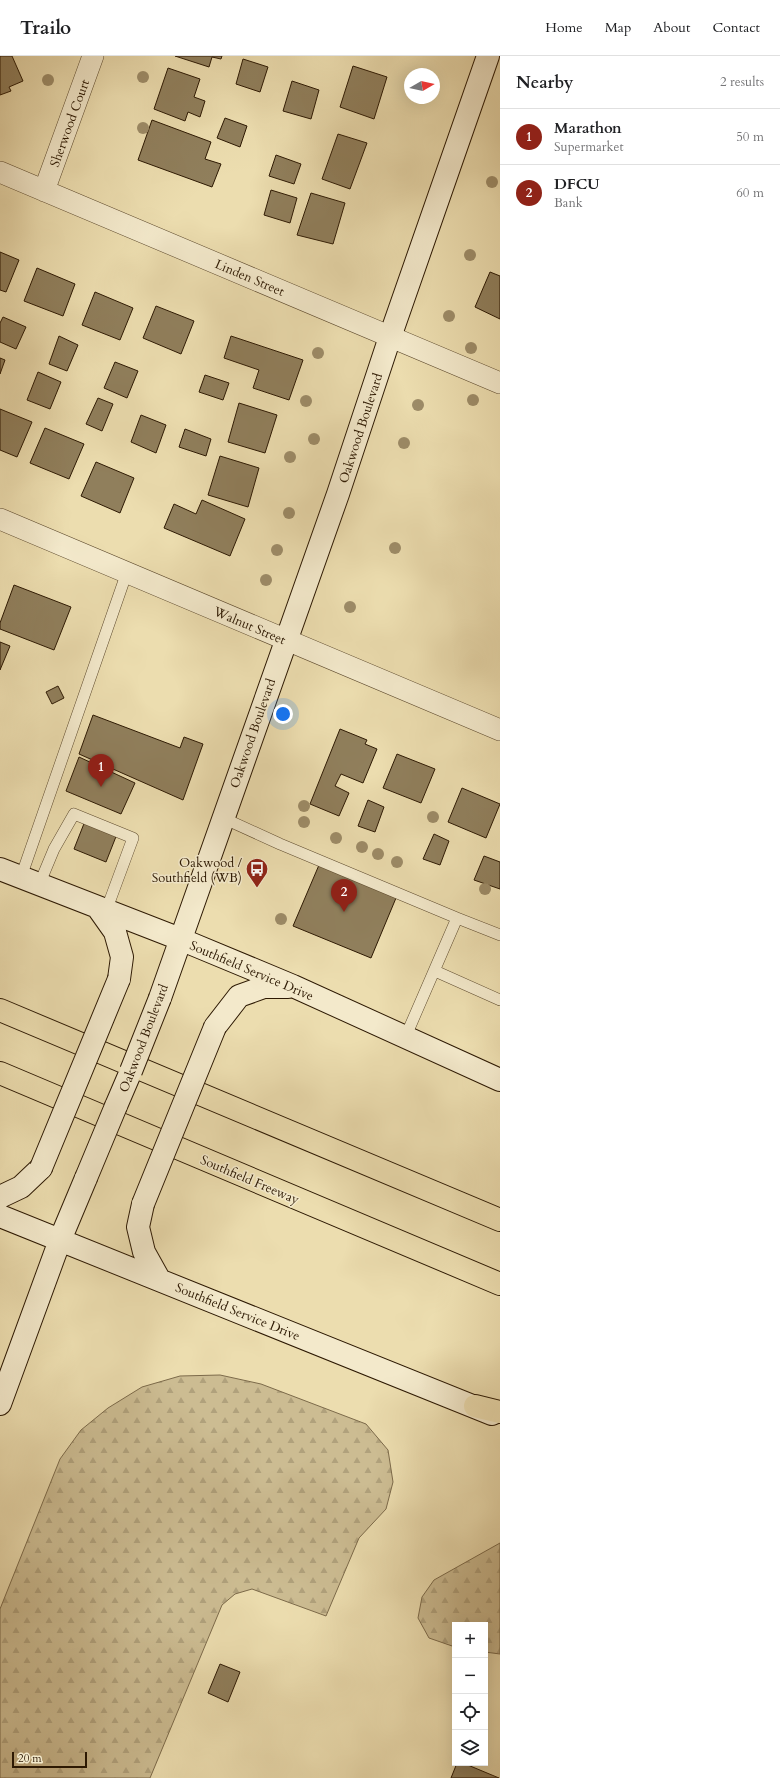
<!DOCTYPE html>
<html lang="en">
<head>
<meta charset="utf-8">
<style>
	:root { --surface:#fff; --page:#f2f2f2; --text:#202124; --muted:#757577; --line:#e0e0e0; --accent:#8f2418 }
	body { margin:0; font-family:Cardo,serif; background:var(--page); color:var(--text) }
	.controls { position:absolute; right:12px; bottom:12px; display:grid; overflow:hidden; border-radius:0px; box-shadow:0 4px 16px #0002 }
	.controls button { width:36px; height:36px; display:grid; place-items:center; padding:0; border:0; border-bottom:1px solid var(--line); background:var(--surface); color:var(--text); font:20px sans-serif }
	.compass { position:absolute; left:404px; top:12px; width:36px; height:36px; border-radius:50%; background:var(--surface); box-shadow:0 4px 16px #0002; rotate:81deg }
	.scale { position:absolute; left:12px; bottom:10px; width:75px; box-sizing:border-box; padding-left:4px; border:2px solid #2d1903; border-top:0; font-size:11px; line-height:14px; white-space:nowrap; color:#2d1903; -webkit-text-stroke:3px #f3e9cb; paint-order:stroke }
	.you { position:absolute; left:283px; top:658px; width:14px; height:14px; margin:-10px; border:3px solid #fff; border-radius:50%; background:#1a73e8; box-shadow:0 0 0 6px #1a73e833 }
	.badge { display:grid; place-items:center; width:26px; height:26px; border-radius:50%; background:var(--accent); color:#fff; font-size:13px; font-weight:700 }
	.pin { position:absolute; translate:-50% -33px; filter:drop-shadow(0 1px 2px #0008) }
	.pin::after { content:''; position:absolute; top:21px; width:14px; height:12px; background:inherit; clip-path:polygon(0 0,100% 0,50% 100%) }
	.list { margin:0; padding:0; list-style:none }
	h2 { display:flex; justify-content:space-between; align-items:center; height:52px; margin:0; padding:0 16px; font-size:17px }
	h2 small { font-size:13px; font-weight:400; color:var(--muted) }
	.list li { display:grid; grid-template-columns:26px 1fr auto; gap:12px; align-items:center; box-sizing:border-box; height:56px; padding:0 16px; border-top:1px solid var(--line) }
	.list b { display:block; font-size:15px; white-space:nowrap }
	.list p { margin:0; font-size:13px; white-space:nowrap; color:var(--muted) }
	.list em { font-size:13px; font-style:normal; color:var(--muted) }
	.icon { flex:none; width:22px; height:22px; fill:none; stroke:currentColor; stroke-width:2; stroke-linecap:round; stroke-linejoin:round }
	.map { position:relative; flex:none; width:500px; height:1722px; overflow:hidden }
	header { display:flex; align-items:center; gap:24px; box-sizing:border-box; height:56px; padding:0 20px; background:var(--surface); border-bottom:1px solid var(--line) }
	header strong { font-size:19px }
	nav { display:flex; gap:22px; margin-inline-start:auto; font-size:14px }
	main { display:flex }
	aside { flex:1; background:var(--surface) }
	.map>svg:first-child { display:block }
	.forest { fill:url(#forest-firs); stroke:#7c6a4a }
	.building { fill:#907f5c; stroke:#2d1903 }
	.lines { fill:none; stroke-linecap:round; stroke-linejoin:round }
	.lane-casing { stroke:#5d4a2e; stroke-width:12 }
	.street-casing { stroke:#5d4a2e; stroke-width:22 }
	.secondary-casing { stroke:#2d1903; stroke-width:24 }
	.highway-casing { stroke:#2d1903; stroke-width:24 }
	.lane { stroke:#f3e9cb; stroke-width:11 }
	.street { stroke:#f3e9cb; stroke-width:21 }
	.secondary { stroke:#f3e9cb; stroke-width:22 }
	.highway { stroke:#ecddaf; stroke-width:22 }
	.secondary-bridge-casing { stroke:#2d1903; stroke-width:24; stroke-linecap:butt }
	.secondary-bridge { stroke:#f3e9cb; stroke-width:22 }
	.tree { fill:#9d8c68 }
	.labels { text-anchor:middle; stroke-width:3; stroke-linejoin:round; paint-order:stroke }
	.street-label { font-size:13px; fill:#2d1903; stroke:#f3e9cb }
	.poi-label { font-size:13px; fill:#2d1903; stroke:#f3e9cb; text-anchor:end }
</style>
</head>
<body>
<header>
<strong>Trailo</strong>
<nav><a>Home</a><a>Map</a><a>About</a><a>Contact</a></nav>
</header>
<main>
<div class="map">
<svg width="500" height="1722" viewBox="0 0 500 1722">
	<defs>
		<pattern id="forest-firs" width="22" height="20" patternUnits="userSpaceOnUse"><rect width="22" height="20" fill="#ccbc92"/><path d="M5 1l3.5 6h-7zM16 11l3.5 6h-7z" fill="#b0a17c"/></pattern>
	</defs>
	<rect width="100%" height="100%" fill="#ecddaf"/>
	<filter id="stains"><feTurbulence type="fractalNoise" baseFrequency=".005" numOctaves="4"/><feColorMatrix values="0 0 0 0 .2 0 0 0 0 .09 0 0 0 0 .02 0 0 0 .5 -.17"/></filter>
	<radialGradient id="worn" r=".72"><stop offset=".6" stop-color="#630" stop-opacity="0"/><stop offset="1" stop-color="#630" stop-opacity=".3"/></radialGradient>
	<!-- forest -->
	<path class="forest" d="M 220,1319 L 261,1328 L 366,1368 L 388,1394 L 393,1426 L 386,1453 L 359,1482 L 326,1560 L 252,1533 L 235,1538 L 222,1549 L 150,1722 L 0,1722 L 0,1553 L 60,1403 L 81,1374 L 108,1352 L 142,1331 L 180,1320 Z
		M 500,1487 L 500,1598 L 485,1596 L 485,1569 L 455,1569 L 455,1591 L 429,1582 L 418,1562 L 422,1541 L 434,1524 Z"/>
	<!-- building -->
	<path class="building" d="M 0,0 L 12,0 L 23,25 L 9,31 L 11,35 L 0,39 Z
		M 175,0 L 222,0 L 221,3 L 212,1 L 209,11 Z
		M 243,3 L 268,11 L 260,36 L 236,28 Z
		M 353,10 L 387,21 L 374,63 L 340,51 Z
		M 168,12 L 200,23 L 194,41 L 205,45 L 200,61 L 188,56 L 185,65 L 154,53 Z
		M 292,25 L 319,34 L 311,63 L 283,55 Z
		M 225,62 L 247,70 L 240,91 L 217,82 Z
		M 152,64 L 211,86 L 205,103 L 221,108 L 212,131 L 138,104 Z
		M 338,78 L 367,87 L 350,133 L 322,123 Z
		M 276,99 L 301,108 L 294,128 L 269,120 Z
		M 271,134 L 297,142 L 290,167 L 264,159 Z
		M 311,137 L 345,147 L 333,188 L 297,179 Z
		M 0,196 L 19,204 L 6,236 L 0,234 Z
		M 37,212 L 75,228 L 63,260 L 24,245 Z
		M 490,216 L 500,220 L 500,263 L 475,251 Z
		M 95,236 L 133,252 L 120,284 L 82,269 Z
		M 156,250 L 194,265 L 181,298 L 143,282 Z
		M 3,261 L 26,271 L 16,293 L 0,286 L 0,267 Z
		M 59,280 L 78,289 L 67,315 L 49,308 Z
		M 231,280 L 303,304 L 289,344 L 253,332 L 259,314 L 224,302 Z
		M 0,302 L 5,304 L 0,318 Z
		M 115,306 L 138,315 L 127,342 L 104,332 Z
		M 38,316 L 61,326 L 50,353 L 27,344 Z
		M 205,319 L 229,327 L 223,344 L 199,336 Z
		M 98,342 L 113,348 L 102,375 L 86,368 Z
		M 239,347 L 277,359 L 265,397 L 228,386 Z
		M 0,353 L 32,366 L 17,401 L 0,394 Z
		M 141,359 L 166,369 L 156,397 L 131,386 Z
		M 45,372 L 84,388 L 69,423 L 30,407 Z
		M 185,373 L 211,383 L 206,400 L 179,391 Z
		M 220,400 L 259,412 L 248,451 L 208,439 Z
		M 96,406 L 134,422 L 120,457 L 81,440 Z
		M 202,444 L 245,463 L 230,500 L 164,472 L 174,448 L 196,458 Z
		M 14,529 L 71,551 L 54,594 L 0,573 L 0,567 Z
		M 0,586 L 10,590 L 0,614 Z
		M 58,630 L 64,642 L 52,648 L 46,636 Z
		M 93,659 L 180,692 L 184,681 L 203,688 L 183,744 L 79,698 Z
		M 340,673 L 367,684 L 365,688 L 377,693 L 363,727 L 341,718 L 335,730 L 349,737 L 339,760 L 310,748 Z
		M 397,698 L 435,713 L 421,747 L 383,732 Z
		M 79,701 L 135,727 L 121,758 L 66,735 Z
		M 462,732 L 500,748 L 486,782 L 448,766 Z
		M 368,744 L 384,751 L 375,776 L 358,770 Z
		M 85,765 L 117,778 L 106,806 L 74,793 Z
		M 434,778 L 449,785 L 440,809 L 423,803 Z
		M 484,800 L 500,806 L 500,833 L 474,824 Z
		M 319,809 L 396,842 L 371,902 L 293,870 Z
		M 220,1608 L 240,1616 L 228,1646 L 208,1637 Z
		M 457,1707 L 463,1707 L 499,1722 L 451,1722 Z"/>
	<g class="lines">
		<!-- lane casing -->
		<g class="lane-casing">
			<path id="lane" d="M 223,762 L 280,788 L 457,862 L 405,982
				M 21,821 L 127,516
				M 39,829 L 54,793 L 74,758 L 133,782 L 106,855
				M 457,862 L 500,879
				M 435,915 L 500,944"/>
		</g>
		<!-- street casing -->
		<g class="street-casing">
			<path id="street" d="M 0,116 L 500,327
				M 44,135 L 93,0
				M 0,463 L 500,674"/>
		</g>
		<!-- secondary casing -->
		<g class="secondary-casing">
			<path id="secondary" d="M 0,813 L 180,883 L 293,930 L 500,1024
				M 98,852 L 115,876 L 122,901 L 119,923
				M 160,942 L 338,438 L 390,281 L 488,0
				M 215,971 L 239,940 L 264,931 L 288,931
				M 116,1050 L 131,1015
				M 0,1141 L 21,1131 L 41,1112
				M 143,1148 L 138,1171 L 144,1196 L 159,1223
				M 0,1160 L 492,1358
				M 0,1348 L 60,1184 L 86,1122"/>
		</g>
		<!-- highway casing -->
		<g class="highway-casing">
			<path id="highway" d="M 0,954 L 500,1164
				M 0,1017 L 500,1228
				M 475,1350 L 500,1356"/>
		</g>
		<!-- lane -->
		<use href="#lane" class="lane"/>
		<!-- street -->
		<use href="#street" class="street"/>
		<!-- secondary -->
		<use href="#secondary" class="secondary"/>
		<!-- highway -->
		<use href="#highway" class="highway"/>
		<!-- secondary-bridge casing -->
		<g class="secondary-bridge-casing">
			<path id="secondary-bridge" d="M 131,1015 L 160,942
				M 41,1112 L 119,923
				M 86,1122 L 116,1050
				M 143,1148 L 215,971"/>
		</g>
		<!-- secondary-bridge -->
		<use href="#secondary-bridge" class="secondary-bridge"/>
	</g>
	<!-- trees -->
	<g class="tree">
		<circle cx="143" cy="21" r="6"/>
		<circle cx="48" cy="24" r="6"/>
		<circle cx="143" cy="72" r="6"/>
		<circle cx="492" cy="126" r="6"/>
		<circle cx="470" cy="199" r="6"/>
		<circle cx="449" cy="260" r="6"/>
		<circle cx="471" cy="292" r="6"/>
		<circle cx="318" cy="297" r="6"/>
		<circle cx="473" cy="344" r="6"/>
		<circle cx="306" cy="345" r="6"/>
		<circle cx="418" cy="349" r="6"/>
		<circle cx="314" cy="383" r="6"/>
		<circle cx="404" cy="387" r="6"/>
		<circle cx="290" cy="401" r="6"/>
		<circle cx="289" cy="457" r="6"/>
		<circle cx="395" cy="492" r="6"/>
		<circle cx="277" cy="494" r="6"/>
		<circle cx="266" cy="524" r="6"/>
		<circle cx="350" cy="551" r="6"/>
		<circle cx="304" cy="750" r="6"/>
		<circle cx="433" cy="761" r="6"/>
		<circle cx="304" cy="766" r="6"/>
		<circle cx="336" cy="782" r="6"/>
		<circle cx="362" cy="791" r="6"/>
		<circle cx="378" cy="798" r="6"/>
		<circle cx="397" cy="806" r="6"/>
		<circle cx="485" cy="833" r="6"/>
		<circle cx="281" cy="863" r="6"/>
	</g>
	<!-- icons -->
	<defs>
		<g id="bus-pin" transform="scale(1.15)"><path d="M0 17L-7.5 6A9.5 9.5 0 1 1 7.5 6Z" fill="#8f2418" stroke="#f3e9cb"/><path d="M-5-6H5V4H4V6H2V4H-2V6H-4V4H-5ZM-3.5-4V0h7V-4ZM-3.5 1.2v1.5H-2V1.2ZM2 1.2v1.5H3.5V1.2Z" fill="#fff"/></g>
	</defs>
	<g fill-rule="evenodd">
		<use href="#bus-pin" x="257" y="813"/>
	</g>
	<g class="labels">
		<!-- street labels -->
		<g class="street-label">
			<text transform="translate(69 67) rotate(-70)" y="5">Sherwood Court</text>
			<text transform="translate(250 221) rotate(23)" y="5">Linden Street</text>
			<text transform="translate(360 372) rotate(-72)" y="5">Oakwood Boulevard</text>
			<text transform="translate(250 569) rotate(23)" y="5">Walnut Street</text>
			<text transform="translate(252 677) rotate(-71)" y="5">Oakwood Boulevard</text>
			<text transform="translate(252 914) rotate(23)" y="5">Southfield Service Drive</text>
			<text transform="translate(143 982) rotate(-69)" y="5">Oakwood Boulevard</text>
			<text transform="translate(250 1123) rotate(23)" y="5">Southfield Freeway</text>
			<text transform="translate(238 1255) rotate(22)" y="5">Southfield Service Drive</text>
		</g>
		<!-- poi labels -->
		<g class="poi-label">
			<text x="242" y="811">Oakwood /<tspan x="242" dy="15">Southfield (WB)</tspan></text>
		</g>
	</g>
	<rect width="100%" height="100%" filter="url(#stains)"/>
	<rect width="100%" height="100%" fill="url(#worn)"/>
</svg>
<div class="controls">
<button>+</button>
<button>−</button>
<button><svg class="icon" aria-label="locate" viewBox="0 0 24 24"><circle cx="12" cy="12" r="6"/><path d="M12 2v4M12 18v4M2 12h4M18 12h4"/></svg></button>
<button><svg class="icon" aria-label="layers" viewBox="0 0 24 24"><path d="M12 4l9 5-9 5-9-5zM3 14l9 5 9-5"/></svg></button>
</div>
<svg class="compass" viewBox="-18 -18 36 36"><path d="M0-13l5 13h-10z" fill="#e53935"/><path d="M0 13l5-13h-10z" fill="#757577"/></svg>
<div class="scale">20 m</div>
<div class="you"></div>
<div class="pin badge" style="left:101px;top:731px">1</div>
<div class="pin badge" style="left:344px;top:856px">2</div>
</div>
<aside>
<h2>Nearby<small>2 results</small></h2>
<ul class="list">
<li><span class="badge">1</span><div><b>Marathon</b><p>Supermarket</p></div><em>50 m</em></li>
<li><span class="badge">2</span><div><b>DFCU</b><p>Bank</p></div><em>60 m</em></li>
</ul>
</aside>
</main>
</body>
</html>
